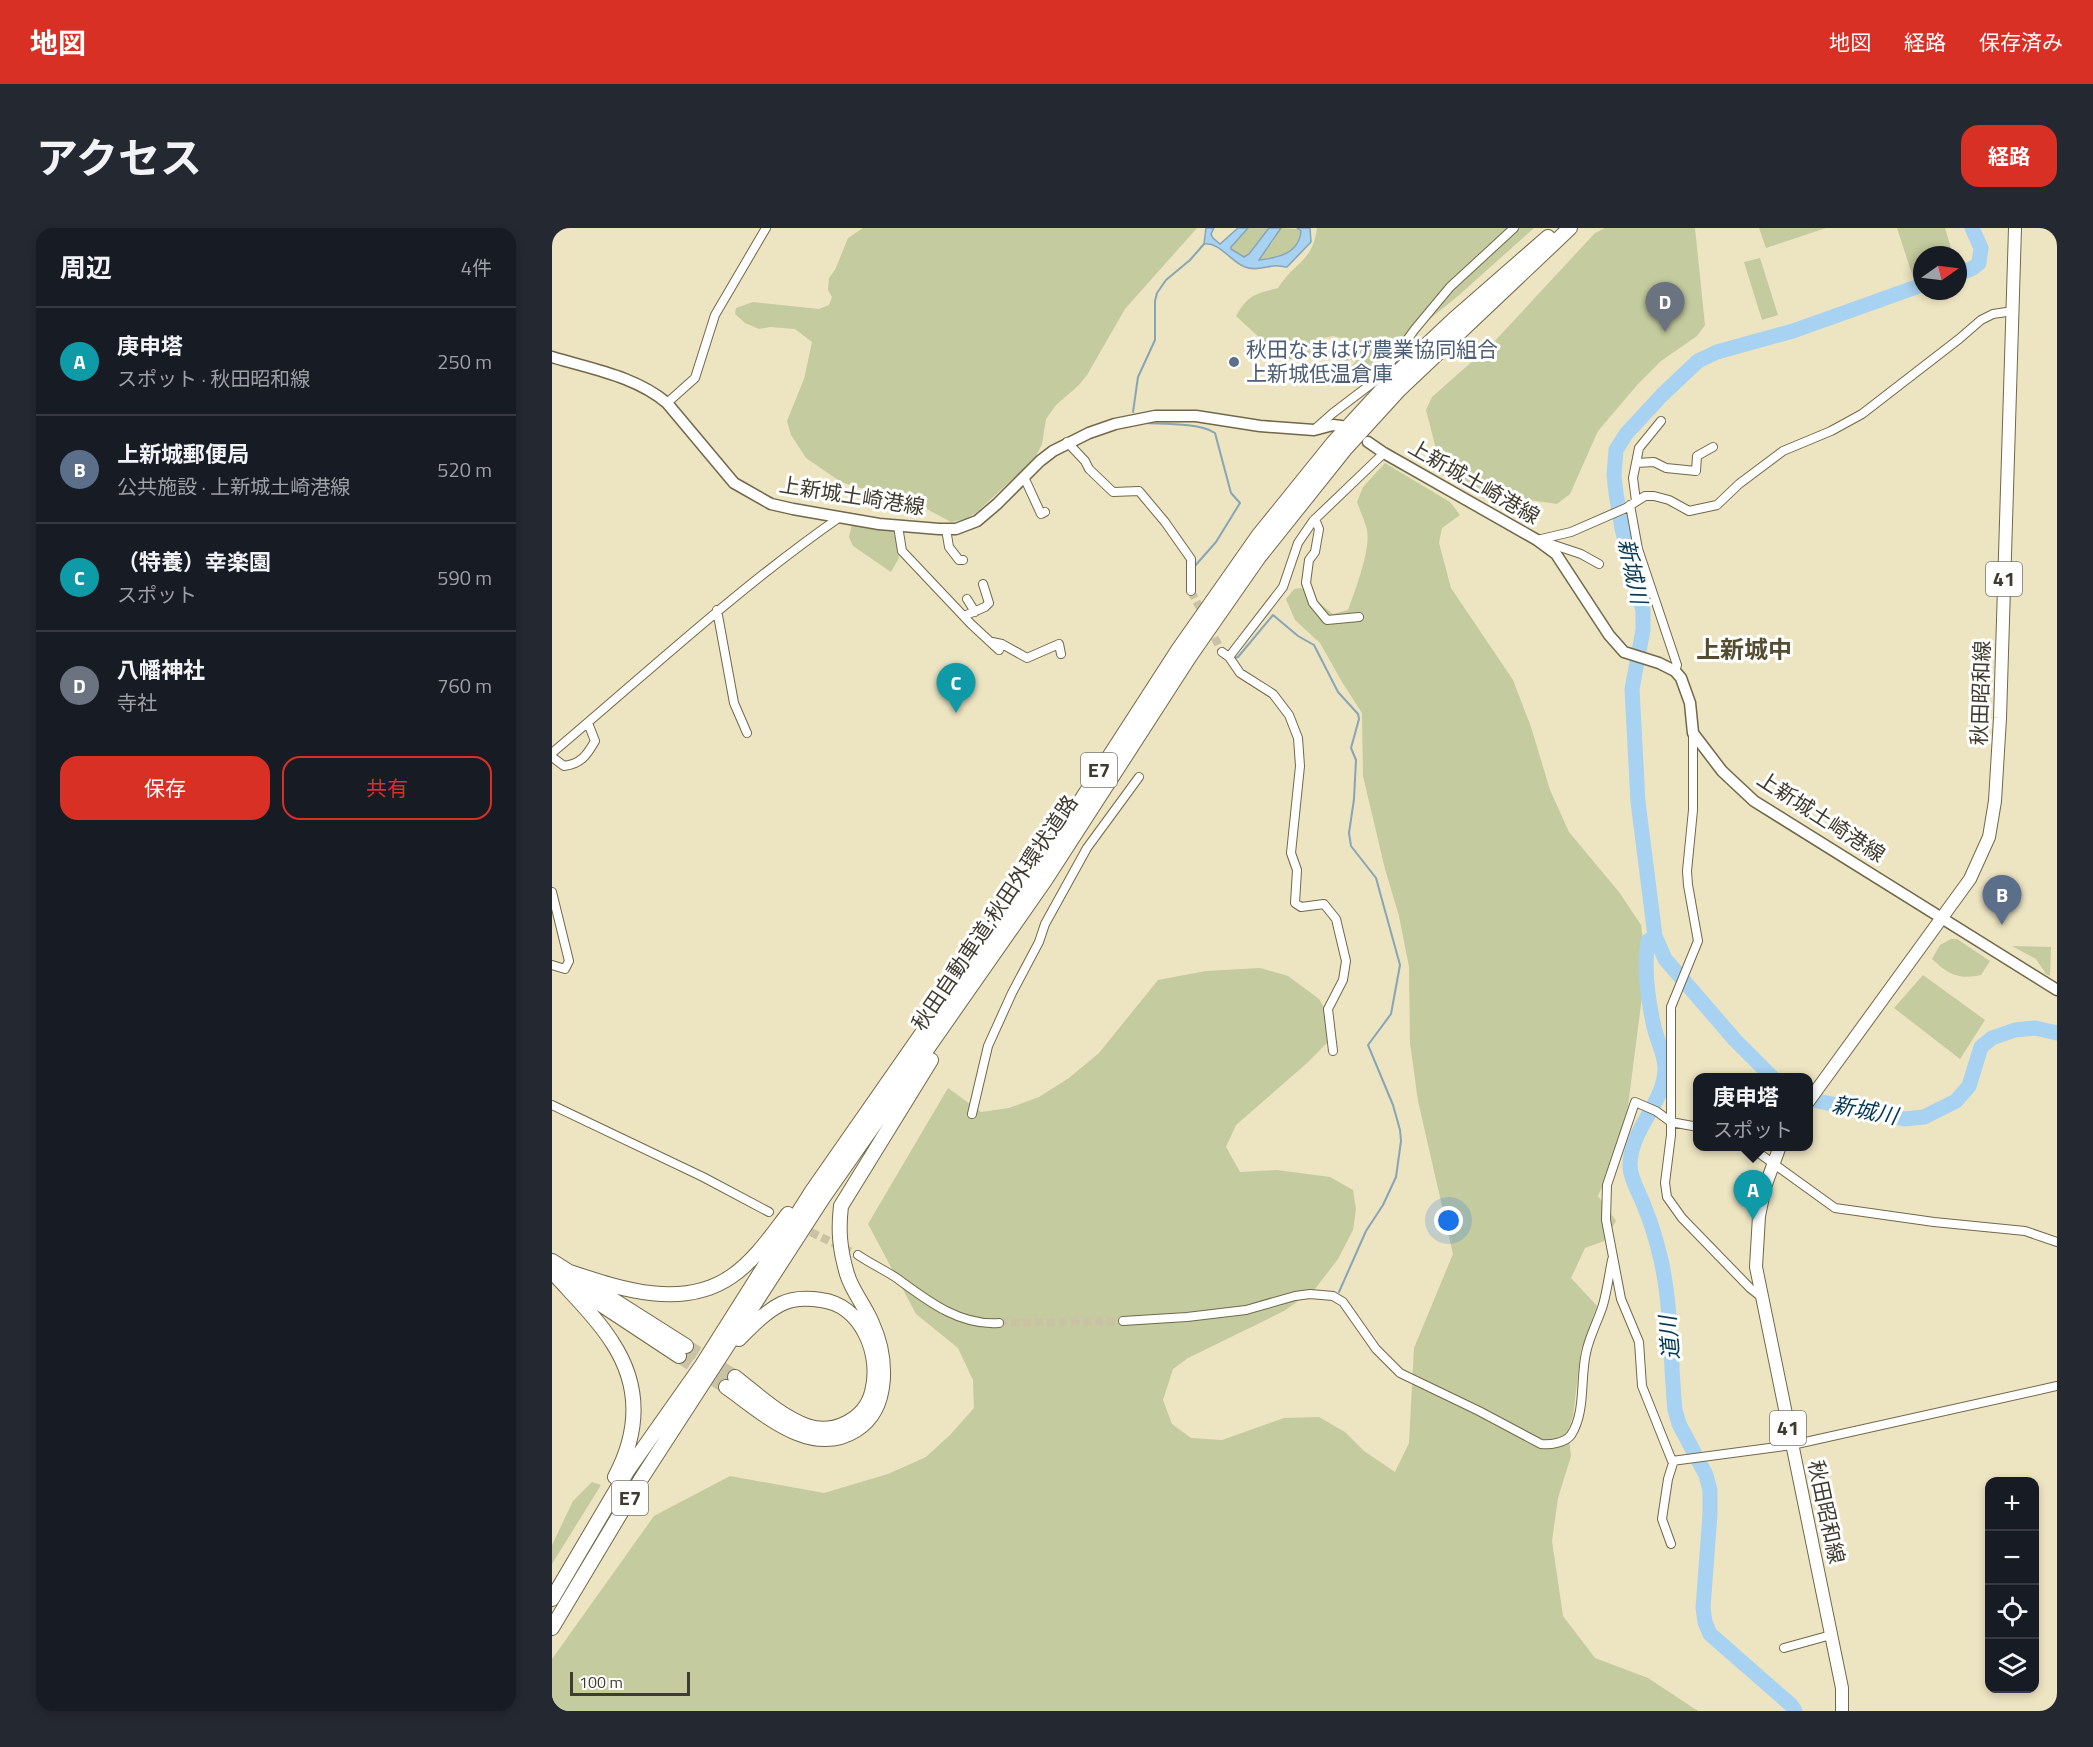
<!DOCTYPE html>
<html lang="ja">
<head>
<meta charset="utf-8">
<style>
	:root { --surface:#171b24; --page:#242831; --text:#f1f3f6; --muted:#9ea1a6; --line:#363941; --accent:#d93025 }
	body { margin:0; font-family:"Titillium Web","Noto Sans JP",sans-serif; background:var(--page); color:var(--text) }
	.controls { position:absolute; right:18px; bottom:18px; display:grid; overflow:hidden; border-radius:12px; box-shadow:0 3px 9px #0003 }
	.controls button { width:54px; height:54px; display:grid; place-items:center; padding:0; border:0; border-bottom:2px solid var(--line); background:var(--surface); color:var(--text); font:30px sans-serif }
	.compass { position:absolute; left:1361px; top:18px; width:54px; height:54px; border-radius:50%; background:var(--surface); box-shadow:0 3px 9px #0003; rotate:76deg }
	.scale { position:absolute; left:18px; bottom:15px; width:120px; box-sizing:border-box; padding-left:6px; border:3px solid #3f3b2e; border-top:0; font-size:16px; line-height:21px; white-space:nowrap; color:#3f3b2e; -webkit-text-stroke:4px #fff; paint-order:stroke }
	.you { position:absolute; left:897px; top:993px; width:21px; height:21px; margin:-15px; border:4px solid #fff; border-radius:50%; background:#1a73e8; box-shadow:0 0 0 9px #1a73e833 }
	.badge { display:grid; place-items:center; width:39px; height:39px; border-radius:50%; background:var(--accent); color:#fff; font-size:20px; font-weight:700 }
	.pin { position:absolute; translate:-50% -50px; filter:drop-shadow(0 2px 3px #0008) }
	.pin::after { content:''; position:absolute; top:32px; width:21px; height:18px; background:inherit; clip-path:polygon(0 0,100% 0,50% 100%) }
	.popup { position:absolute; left:1141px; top:845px; width:120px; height:78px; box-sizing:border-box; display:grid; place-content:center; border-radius:12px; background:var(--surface); filter:drop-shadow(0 2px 4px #0005); font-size:20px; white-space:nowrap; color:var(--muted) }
	.popup b { font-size:22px; color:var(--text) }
	.popup::after { content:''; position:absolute; left:50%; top:100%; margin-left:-12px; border:12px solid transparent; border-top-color:var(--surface) }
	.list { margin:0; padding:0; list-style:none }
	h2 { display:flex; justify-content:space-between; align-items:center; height:78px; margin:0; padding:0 24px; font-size:26px }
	h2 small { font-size:20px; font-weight:400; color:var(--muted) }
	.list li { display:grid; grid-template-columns:39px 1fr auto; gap:18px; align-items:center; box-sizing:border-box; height:108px; padding:0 24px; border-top:2px solid var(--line) }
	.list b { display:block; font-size:22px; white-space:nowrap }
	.list p { margin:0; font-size:20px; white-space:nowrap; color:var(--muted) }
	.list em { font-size:20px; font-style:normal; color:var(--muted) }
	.actions { display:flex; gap:12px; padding:18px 24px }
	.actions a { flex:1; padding:14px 0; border:2px solid var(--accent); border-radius:18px; text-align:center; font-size:21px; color:var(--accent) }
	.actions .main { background:var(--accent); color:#fff }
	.icon { flex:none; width:33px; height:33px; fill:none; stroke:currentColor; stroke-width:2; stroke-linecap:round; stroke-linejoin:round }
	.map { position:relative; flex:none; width:1505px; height:1483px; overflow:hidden; border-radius:18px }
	header { display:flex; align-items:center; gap:36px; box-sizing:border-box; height:84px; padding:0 30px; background:var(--accent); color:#fff }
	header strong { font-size:28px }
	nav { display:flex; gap:33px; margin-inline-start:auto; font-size:21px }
	.intro { display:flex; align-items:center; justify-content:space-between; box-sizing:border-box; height:144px; padding:0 36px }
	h1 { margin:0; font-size:42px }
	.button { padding:15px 27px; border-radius:18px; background:var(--accent); color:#fff; font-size:21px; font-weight:700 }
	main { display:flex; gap:36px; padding:0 36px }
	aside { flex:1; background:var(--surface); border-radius:18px; box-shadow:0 3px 9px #0003 }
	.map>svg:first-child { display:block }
	.green { fill:#c4cb9e }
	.water { fill:#a8d2f1; stroke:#88a5b6; stroke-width:1.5 }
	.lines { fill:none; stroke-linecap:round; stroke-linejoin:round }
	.stream { stroke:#88a5b6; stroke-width:2 }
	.river { stroke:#a8d2f1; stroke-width:15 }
	.minor-tunnel { stroke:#cac2a4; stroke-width:8; stroke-dasharray:8 4; stroke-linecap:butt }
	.motorway-tunnel { stroke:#cac2a4; stroke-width:14; stroke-dasharray:14 7; stroke-linecap:butt }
	.minor-casing { stroke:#71684a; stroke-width:10 }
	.secondary-casing { stroke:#71684a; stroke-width:13 }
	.primary-casing { stroke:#71684a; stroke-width:14 }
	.motorway-casing { stroke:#71684a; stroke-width:16 }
	.minor { stroke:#fff; stroke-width:8 }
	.secondary { stroke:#fff; stroke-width:10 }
	.primary { stroke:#fff; stroke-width:12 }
	.motorway { stroke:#fff; stroke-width:14 }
	.service-dot { fill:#5c6f8a; stroke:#fff; stroke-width:2 }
	.labels { text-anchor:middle; stroke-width:6; stroke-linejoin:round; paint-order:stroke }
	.shield { fill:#fff; stroke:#79766d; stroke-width:1.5 }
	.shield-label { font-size:20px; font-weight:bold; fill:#3f3b2e }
	.service-label { font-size:21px; fill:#4e5e75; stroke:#fff; text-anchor:start }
	.street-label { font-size:21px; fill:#3f3b2e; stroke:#fff }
	.water-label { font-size:22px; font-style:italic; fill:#023755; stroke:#fff }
	.quarter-label { font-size:24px; font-weight:bold; fill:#554d30; stroke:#fff }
</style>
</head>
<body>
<header>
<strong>地図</strong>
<nav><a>地図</a><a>経路</a><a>保存済み</a></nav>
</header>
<div class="intro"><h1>アクセス</h1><a class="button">経路</a></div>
<main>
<aside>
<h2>周辺<small>4件</small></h2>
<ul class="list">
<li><span class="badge" style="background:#0f9aa8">A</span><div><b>庚申塔</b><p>スポット · 秋田昭和線</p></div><em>250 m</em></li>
<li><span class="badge" style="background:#5c6f8a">B</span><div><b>上新城郵便局</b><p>公共施設 · 上新城土崎港線</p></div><em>520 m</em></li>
<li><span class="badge" style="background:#0f9aa8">C</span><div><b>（特養）幸楽園</b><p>スポット</p></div><em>590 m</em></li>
<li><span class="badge" style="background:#6b7280">D</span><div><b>八幡神社</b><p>寺社</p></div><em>760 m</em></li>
</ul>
<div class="actions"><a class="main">保存</a><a>共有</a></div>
</aside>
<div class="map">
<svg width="1505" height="1483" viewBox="0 0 1505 1483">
	<rect width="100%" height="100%" fill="#ede4c2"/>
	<!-- green -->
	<path class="green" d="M 311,0 L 645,0 L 573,81 L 535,147 L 526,158 L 504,177 L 494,191 L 490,216 L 483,230 L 425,284 L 414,291 L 399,294 L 362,274 L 301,258 L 289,254 L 254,230 L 239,207 L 235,193 L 252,151 L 260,114 L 243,101 L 218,99 L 207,101 L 193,95 L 183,86 L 184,80 L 201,74 L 267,81 L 277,77 L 280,69 L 276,62 L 277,50 L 283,42 L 296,10 Z
		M 696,0 L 717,0 L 697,26 L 692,29 L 679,21 L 679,19 Z
		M 729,0 L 747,1 C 756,24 722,30 706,32 L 720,15 Z
		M 765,0 L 982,0 L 906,68 L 800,154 L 792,154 L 792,147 L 804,133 L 802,131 L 788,134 L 790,124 L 789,110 L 781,108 L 772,110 C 770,114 768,120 765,123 C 754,135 727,131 714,128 L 709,111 L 684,88 C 696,67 703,66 726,60 C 742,34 761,34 765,0 Z
		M 1053,0 L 1143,0 L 1153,97 L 1145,108 L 1109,133 L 1086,156 L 1046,203 L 1018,266 L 1005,276 L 964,270 L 937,273 L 884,243 L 882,236 L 884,221 L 874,182 L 880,169 L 941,115 L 1043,5 Z
		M 1207,0 L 1274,0 L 1214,20 Z
		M 1345,0 L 1393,0 L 1401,27 L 1370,27 L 1370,46 L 1361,49 Z
		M 1208,30 L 1226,87 L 1210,92 L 1192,34 Z
		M 833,235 L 898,274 L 908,287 L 890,300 L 887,315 L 899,360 L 961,452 L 979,499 L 998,562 L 1017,604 L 1067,664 L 1089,697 L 1094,737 L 1076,878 L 1060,936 L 1046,968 L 1064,993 L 1052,1013 L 1033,1020 L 1019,1050 L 1045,1078 L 1029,1122 L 1021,1188 L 1016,1202 L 1019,1228 L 1006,1270 L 1000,1313 L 1011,1388 L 1043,1430 L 1096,1450 L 1146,1483 L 0,1483 L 0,1431 L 102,1288 L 178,1248 L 272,1265 L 336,1246 L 374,1229 L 398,1207 L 422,1180 L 421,1152 L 406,1120 L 364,1086 L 316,996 L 396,860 L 429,884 L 457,880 L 487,869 L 517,850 L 547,825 L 606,752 L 654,743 L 708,740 L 736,748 L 767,771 L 780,793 L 776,814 L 754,836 L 684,897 L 674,919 L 688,944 L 725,942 L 778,949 L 801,962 L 804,981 L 801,1002 L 786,1031 L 763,1061 L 732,1083 L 636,1130 L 621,1141 L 611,1172 L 620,1196 L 639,1210 L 670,1212 L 732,1190 L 767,1189 L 793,1204 L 812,1223 L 843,1244 L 857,1215 L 862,1120 L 901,1026 L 866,873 L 858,815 L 857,739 L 847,688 L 833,641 L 811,548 L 810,485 L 790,454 L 768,415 L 743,392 L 734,371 L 742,361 L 749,360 L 781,386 L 796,382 C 803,363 819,321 815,302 C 813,293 808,283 805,274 L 811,259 Z
		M 300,296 L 342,302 L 347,330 L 339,344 L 301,318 L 297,309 Z
		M 1399,711 L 1405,711 L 1438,733 L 1429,747 C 1406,752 1396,746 1380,731 L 1388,717 Z
		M 1460,718 L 1499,719 L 1498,748 L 1494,746 L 1484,731 Z
		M 1371,747 L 1433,792 L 1408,831 L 1342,780 Z
		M 40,1254 L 49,1257 L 0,1336 L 0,1317 L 21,1273 Z"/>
	<!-- water -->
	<path class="water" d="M 654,0 L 662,0 L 659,6 L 661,10 L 668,16 L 686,0 L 696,0 L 679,19 L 679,21 L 692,29 L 697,26 L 717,0 L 729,0 L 707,32 C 725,30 747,26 749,3 L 745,0 L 758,0 L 759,14 L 735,39 C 730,39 726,37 721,38 C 712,39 702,43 693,39 C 679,34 668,14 652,16 Z"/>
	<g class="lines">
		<!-- stream -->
		<path class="stream" d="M 581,184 L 586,149 L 603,112 L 603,73 L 605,65 L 614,52 L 638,32 L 652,16
			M 593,195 C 611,196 648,195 663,205 L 679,265 L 688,275 L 664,314 L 642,339
			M 682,430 L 686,429 L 721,387 L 746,408 L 762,417 L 786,464 L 806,486 L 807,491 L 799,520 L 804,532 L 802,571 L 797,605 L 799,618 L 824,650 L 848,737 L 839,786 L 816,817 L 841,877 L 848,902 L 849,913 L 844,949 L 831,977 L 814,1003 L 787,1064"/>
		<!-- river -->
		<path class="river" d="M 1406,46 L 1421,40 L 1427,35 L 1429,20 L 1420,0
			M 1103,708 L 1096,713 C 1091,741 1096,772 1102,799 C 1105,812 1112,825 1113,839 C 1114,874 1078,901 1078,937 C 1078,951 1088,966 1093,980 C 1100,997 1105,1015 1109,1032 C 1120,1081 1118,1132 1123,1182 L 1127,1196 L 1154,1247 L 1158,1262 L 1158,1286 L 1151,1380 L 1153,1394 L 1158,1406 L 1239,1477 L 1243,1483
			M 1221,850 L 1183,812 L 1113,731 L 1103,708 L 1086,574 L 1080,461 L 1091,402 L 1091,383 L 1070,301 L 1064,265 L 1062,247 L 1064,222 L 1074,206 L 1110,167 L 1146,133 L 1165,124 L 1241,103 L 1370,57
			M 1256,871 L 1352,891 L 1372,889 L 1404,873 L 1417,858 L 1429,819 L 1440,810 L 1463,802 L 1483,800 L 1505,805"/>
		<!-- minor-tunnel -->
		<path class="minor-tunnel" d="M 639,363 L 652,388
			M 657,399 L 670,424
			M 248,999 L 306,1027
			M 447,1095 L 571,1093"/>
		<!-- motorway-tunnel -->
		<path class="motorway-tunnel" d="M 134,1118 L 183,1149
			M 127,1128 L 174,1159"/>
		<!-- minor casing -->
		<g class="minor-casing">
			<path id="minor" d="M 115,175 L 143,150 L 163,87 L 214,0
				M 764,200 L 781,185 L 827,150 L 863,101 L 898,59 L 962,0
				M 515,214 L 533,233 L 537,241 L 561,264 L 587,263 L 613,294 L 639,331 L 639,363
				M 1084,235 L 1102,234 L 1114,240 L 1144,243 L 1145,228 L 1161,219
				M 472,249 L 489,286 L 493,284
				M 1084,273 L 1081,250 L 1087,220 L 1109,193
				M 1078,277 L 1086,321 L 1125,437 L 1123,443
				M 763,291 L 767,301 L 763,324 L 757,332 L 754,355 L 761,375 L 775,392 L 807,389
				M 346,298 L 350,323 L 419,396 L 447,422
				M 394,301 L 397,319 L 407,332 L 411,332
				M 985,312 L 1019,304 L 1074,280 L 1093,268 L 1102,268 L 1117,272 L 1137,283 L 1165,277 L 1187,256 L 1231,223 L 1279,203 L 1310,186 L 1407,111 L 1429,92 L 1441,86 L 1461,83
				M 990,313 L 1029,326 L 1047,336
				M 415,371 L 423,384
				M 165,382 L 182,475 L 195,505
				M 412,388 L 433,379 L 437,375 L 431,356
				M 440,414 L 450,416 L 475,430 L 507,416 L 509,426
				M 670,424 L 677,429 L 688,445 L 721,466 L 737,487 L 746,510 L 748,538 L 739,625 L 745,642 L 743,675 L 749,679 L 772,676 L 784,691 L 794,733 L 791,752 L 776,781 L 781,823
				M 677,429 L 731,359 L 746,315 L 761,293 L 832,225
				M 1141,505 L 1141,582 L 1135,643 L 1136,657 L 1146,713 L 1119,779 L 1119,907 L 1113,955 L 1115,969 L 1130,990 L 1198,1060 L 1208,1068
				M 0,525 C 95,445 186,360 288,289
				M 0,529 L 12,538 C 29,536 35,527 43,513 L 36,495
				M 0,664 L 17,733 L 13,741 L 0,737
				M 0,877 L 151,949 L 217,984
				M 420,886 L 436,818 L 460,765 L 487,714 L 493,696 L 535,620 L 587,549
				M 1146,899 L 1119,894 L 1104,883 L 1083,874 L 1055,957 L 1054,992 L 1069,1071 L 1087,1114 L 1090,1158 L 1120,1233 L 1240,1217 L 1505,1158
				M 1197,918 L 1283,980 L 1382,994 L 1473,1003 L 1505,1014
				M 306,1027 C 319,1036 333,1042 346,1051 C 376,1073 408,1098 447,1095
				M 571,1093 L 635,1089 L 694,1082 L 743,1068 L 758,1066 L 781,1068 L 791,1074 L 824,1121 L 848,1145 L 927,1183 L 989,1216 C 998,1217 1013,1215 1019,1207 C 1034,1184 1028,1151 1034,1125 C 1037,1109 1046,1093 1051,1077 C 1055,1063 1057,1047 1060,1032
				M 1119,1316 L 1110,1291 L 1116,1251 L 1122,1232
				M 1232,1420 L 1279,1407"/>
		</g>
		<!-- secondary casing -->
		<g class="secondary-casing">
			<path id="secondary" d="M 0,129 C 39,141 83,148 115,175 L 182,255 L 219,276 L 241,281 L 327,296 L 387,301 L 404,301 L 425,293 L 445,276 L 488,233 L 501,223 L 537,205 L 563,196 L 603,188 L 644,188 L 708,198 L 762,202 L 781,197 L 789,198
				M 816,214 L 832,225 L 985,312 L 1004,326 L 1057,407 L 1072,424 L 1107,435 L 1123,443 L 1129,450 L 1138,475 L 1141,505 L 1170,543 L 1202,573 L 1505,762"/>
		</g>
		<!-- primary casing -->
		<g class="primary-casing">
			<path id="primary" d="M 1256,874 L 1418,651 L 1437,609 L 1443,573 L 1448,490 L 1463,0
				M 1228,918 L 1213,959 L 1207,988 L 1204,1039 L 1290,1460 L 1290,1483"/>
		</g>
		<!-- motorway casing -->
		<g class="motorway-casing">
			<path id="motorway" d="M 0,1033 L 134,1118
				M 15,1043 C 66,1060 130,1083 180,1048 C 203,1032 219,1008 236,986
				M 3,1047 C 22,1068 45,1090 60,1114 C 89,1158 87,1204 63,1249
				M 18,1056 L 127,1128
				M 183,1149 C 205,1166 228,1188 255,1198 C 281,1207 313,1192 320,1164 C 330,1127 310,1077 269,1072 C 256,1070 241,1070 229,1076 C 213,1084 199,1099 187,1111
				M 174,1159 C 210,1184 258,1231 304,1202 C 339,1180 335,1128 320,1095 C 313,1078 300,1063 295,1046 C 288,1022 286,1003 289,978 L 379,832
				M 0,1371 L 76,1242 L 150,1137 L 260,963 L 486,639 L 626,422 L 706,308 L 781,215 L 850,140 L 901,92 L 996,9
				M 0,1400 L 89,1251 L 271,970 L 494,651 L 638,428 L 707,329 L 794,220 L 846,163 L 1018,0"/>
		</g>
		<!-- minor -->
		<use href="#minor" class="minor"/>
		<!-- secondary -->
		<use href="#secondary" class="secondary"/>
		<!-- primary -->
		<use href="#primary" class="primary"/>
		<!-- motorway -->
		<use href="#motorway" class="motorway"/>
	</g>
	<!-- markers -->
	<circle class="service-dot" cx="682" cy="134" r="6"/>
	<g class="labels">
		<!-- shield labels -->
		<g class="shield">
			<rect x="1434" y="334" width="36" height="34" rx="4.5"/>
			<rect x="529" y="525" width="36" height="34" rx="4.5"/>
			<rect x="1218" y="1183" width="36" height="34" rx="4.5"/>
			<rect x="60" y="1253" width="36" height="34" rx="4.5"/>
		</g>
		<g class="shield-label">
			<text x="1452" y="358">41</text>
			<text x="547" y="549">E7</text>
			<text x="1236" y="1207">41</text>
			<text x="78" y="1277">E7</text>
		</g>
		<!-- service labels -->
		<g class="service-label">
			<text x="694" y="129">秋田なまはげ農業協同組合<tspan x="694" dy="24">上新城低温倉庫</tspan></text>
		</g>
		<!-- street labels -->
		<g class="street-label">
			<text transform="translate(922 254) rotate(30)" y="7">上新城土崎港線</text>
			<text transform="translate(300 268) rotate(9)" y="7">上新城土崎港線</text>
			<text transform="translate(1429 465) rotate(-88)" y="7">秋田昭和線</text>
			<text transform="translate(1269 589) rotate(33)" y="7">上新城土崎港線</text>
			<text transform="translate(443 685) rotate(-56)" y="7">秋田自動車道;秋田外環状道路</text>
			<text transform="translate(1274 1284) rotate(78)" y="7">秋田昭和線</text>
		</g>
		<!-- water labels -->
		<g class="water-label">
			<text transform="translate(1081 343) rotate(78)" y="8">新城川</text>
			<text transform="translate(1313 882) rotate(11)" y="8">新城川</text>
			<text transform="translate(1117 1110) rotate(-95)" y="8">道川</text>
		</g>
		<!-- quarter labels -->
		<g class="quarter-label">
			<text x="1192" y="430">上新城中</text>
		</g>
	</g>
</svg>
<div class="controls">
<button>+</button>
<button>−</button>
<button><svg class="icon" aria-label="locate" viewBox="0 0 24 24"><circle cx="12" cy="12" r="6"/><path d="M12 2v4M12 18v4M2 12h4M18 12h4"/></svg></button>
<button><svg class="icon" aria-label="layers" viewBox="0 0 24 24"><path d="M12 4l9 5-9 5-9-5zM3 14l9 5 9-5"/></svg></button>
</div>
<svg class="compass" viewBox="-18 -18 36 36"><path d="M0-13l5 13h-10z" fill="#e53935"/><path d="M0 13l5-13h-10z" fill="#9ea1a6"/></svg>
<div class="scale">100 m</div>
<div class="you"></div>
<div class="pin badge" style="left:1201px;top:992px;background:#0f9aa8">A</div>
<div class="popup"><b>庚申塔</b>スポット</div>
<div class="pin badge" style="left:1450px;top:697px;background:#5c6f8a">B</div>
<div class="pin badge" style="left:404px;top:485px;background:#0f9aa8">C</div>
<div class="pin badge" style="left:1113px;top:104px;background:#6b7280">D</div>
</div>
</main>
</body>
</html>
